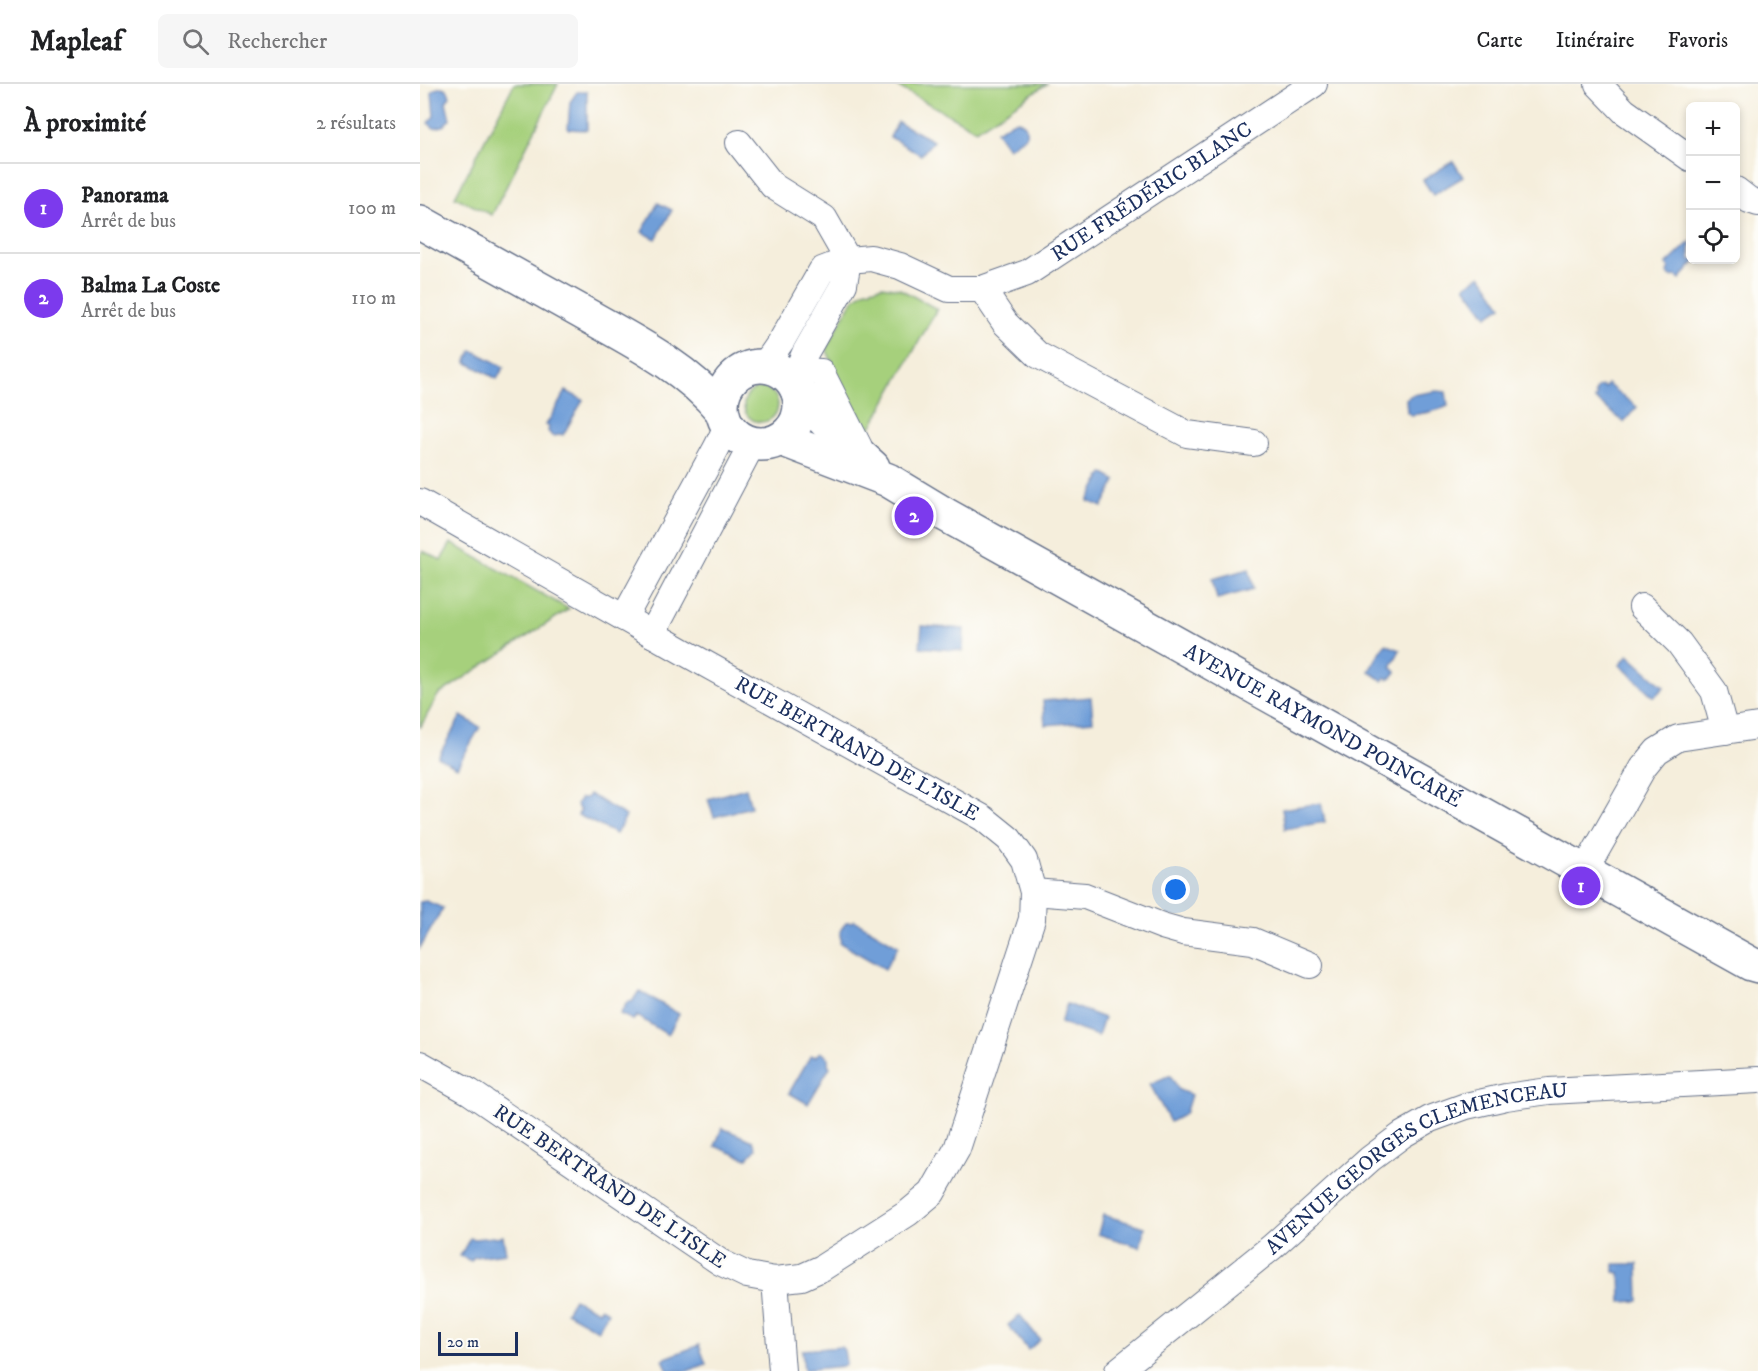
<!DOCTYPE html>
<html lang="fr">
<head>
<meta charset="utf-8">
<style>
	:root { --surface:#fff; --page:#f6f6f6; --text:#202124; --muted:#757577; --line:#e0e0e0; --accent:#7c3aed }
	body { margin:0; font-family:"IM FELL DW Pica",serif; background:var(--page); color:var(--text) }
	.controls { position:absolute; right:18px; top:18px; display:grid; overflow:hidden; border-radius:9px; box-shadow:0 3px 9px #0003 }
	.controls button { width:54px; height:54px; display:grid; place-items:center; padding:0; border:0; border-bottom:2px solid var(--line); background:var(--surface); color:var(--text); font:30px sans-serif }
	.scale { position:absolute; left:18px; bottom:15px; width:80px; box-sizing:border-box; padding-left:6px; border:3px solid #1b2f5e; border-top:0; font-size:16px; line-height:21px; white-space:nowrap; color:#1b2f5e; -webkit-text-stroke:4px #fdfcf7; paint-order:stroke }
	.you { position:absolute; left:756px; top:806px; width:21px; height:21px; margin:-15px; border:4px solid #fff; border-radius:50%; background:#1a73e8; box-shadow:0 0 0 9px #1a73e833 }
	.badge { display:grid; place-items:center; width:39px; height:39px; border-radius:50%; background:var(--accent); color:#fff; font-size:20px; font-weight:700 }
	.pin { position:absolute; translate:-50% -50%; border:3px solid #fff; box-shadow:0 2px 6px #0006 }
	.list { margin:0; padding:0; list-style:none }
	h2 { display:flex; justify-content:space-between; align-items:center; height:78px; margin:0; padding:0 24px; font-size:26px }
	h2 small { font-size:20px; font-weight:400; color:var(--muted) }
	.list li { display:grid; grid-template-columns:39px 1fr auto; gap:18px; align-items:center; box-sizing:border-box; height:90px; padding:0 24px; border-top:2px solid var(--line) }
	.list b { display:block; font-size:22px; white-space:nowrap }
	.list p { margin:0; font-size:20px; white-space:nowrap; color:var(--muted) }
	.list em { font-size:20px; font-style:normal; color:var(--muted) }
	.icon { flex:none; width:33px; height:33px; fill:none; stroke:currentColor; stroke-width:2; stroke-linecap:round; stroke-linejoin:round }
	.map { position:relative; flex:none; width:1338px; height:1287px; overflow:hidden }
	header { display:flex; align-items:center; gap:36px; box-sizing:border-box; height:84px; padding:0 30px; background:var(--surface); border-bottom:2px solid var(--line) }
	header strong { font-size:28px }
	nav { display:flex; gap:33px; margin-inline-start:auto; font-size:21px }
	.search { width:420px; height:54px; background:var(--page); display:flex; align-items:center; gap:15px; box-sizing:border-box; padding:0 21px; border-radius:9px; color:var(--muted); font-size:22px }
	main { display:flex }
	aside { flex:1; background:var(--surface) }
	.map>svg:first-child { display:block }
	.green { fill:#a6d07c; stroke:#60806d; stroke-width:1.5 }
	.water { fill:#709ed8; stroke:#46669b; stroke-width:1.5 }
	.lines { fill:none; stroke-linecap:round; stroke-linejoin:round }
	.minor-casing { stroke:#67728a; stroke-width:28 }
	.major-casing { stroke:#67728a; stroke-width:36 }
	.minor { stroke:#fff; stroke-width:26 }
	.major { stroke:#fff; stroke-width:33 }
	.labels { text-anchor:middle; stroke-width:4.5; stroke-linejoin:round; paint-order:stroke }
	.street-label { font-size:21px; fill:#1b2f5e; stroke:#fdfcf7 }
</style>
</head>
<body>
<header>
<strong>Mapleaf</strong>
<div class="search"><svg class="icon" aria-label="search" viewBox="0 0 24 24"><circle cx="10" cy="10" r="6"/><path d="M15 15l6 6"/></svg>Rechercher</div>
<nav><a>Carte</a><a>Itinéraire</a><a>Favoris</a></nav>
</header>
<main>
<aside>
<h2>À proximité<small>2 résultats</small></h2>
<ul class="list">
<li><span class="badge">1</span><div><b>Panorama</b><p>Arrêt de bus</p></div><em>100 m</em></li>
<li><span class="badge">2</span><div><b>Balma La Coste</b><p>Arrêt de bus</p></div><em>110 m</em></li>
</ul>
</aside>
<div class="map">
<svg width="1338" height="1287" viewBox="0 0 1338 1287">
	<rect width="100%" height="100%" fill="#fdfcf7"/>
	<filter id="ink" filterUnits="userSpaceOnUse"><feTurbulence type="fractalNoise" baseFrequency=".0167" numOctaves="2"/><feDisplacementMap in="SourceGraphic" scale="12" xChannelSelector="R" yChannelSelector="G"/><feConvolveMatrix kernelMatrix="1 2 1 2 8 2 1 2 1" color-interpolation-filters="sRGB"/></filter>
	<filter id="wash" filterUnits="userSpaceOnUse"><feTurbulence type="fractalNoise" baseFrequency=".008" numOctaves="4" result="noise"/><feDisplacementMap in="SourceGraphic" scale="24" xChannelSelector="R" yChannelSelector="G"/><feGaussianBlur stdDeviation="1.35" result="paint"/><feColorMatrix in="noise" values="0 0 0 0 0 0 0 0 0 0 0 0 0 0 0 0 0 1.4 0 .05"/><feComposite in="paint" operator="in"/></filter>
	<g filter="url(#wash)">
		<rect width="100%" height="100%" fill="#f5eedc"/>
		<!-- green -->
		<path class="green" d="M 94,0 L 138,0 L 72,131 L 35,113 Z
			M 473,0 L 627,0 L 556,46 Z
			M 462,202 L 480,205 L 517,225 L 450,345 L 447,344 L 429,315 L 407,267 L 408,261 L 433,216 L 444,207 Z
			M324 321a17 17 0 1 1 34 0a17 17 0 1 1-34 0Z
			M 31,459 L 149,525 L 18,611 L 0,644 L 0,472 L 3,467 L 21,476 Z"/>
		<!-- water -->
		<path class="water" d="M 22,3 L 27,5 L 30,12 L 26,18 L 30,35 L 23,42 L 14,44 L 8,39 L 14,32 L 12,8 L 15,5 Z
			M 157,8 L 167,8 L 167,46 L 148,45 L 150,18 Z
			M 596,36 C 606,40 607,42 606,52 L 588,64 L 576,47 Z
			M 478,38 L 513,57 L 501,71 L 470,53 Z
			M 1033,77 L 1043,93 L 1013,111 L 1003,96 Z
			M 238,119 L 252,126 L 236,155 L 222,148 Z
			M 1270,158 L 1270,176 L 1285,176 L 1281,179 L 1276,177 L 1260,195 L 1256,192 L 1251,193 L 1247,189 L 1249,184 L 1246,181 Z
			M 1061,191 L 1082,222 L 1067,232 L 1045,202 Z
			M 52,266 L 84,283 L 77,295 L 46,278 Z
			M 1187,300 L 1217,323 L 1204,338 L 1175,315 L 1177,312 L 1175,310 L 1177,304 L 1182,302 L 1185,304 Z
			M 146,307 L 163,316 L 143,351 L 141,350 L 135,352 L 132,352 L 128,347 L 129,343 L 126,341 Z
			M 1017,307 L 1026,308 L 1028,322 C 1016,328 1003,329 991,331 L 987,328 L 986,315 L 992,311 Z
			M 683,389 L 696,397 L 682,423 L 668,417 Z
			M 829,485 L 834,505 L 797,515 L 792,495 Z
			M 502,542 L 544,545 L 543,567 L 500,563 Z
			M 965,560 L 980,566 L 971,583 L 976,588 L 972,593 L 968,595 L 965,593 L 963,597 L 949,587 Z
			M 1208,571 L 1244,603 L 1234,613 L 1200,581 Z
			M 671,613 L 673,637 L 625,641 L 623,617 Z
			M 41,632 L 60,643 L 37,683 L 18,673 Z
			M 326,704 L 331,723 L 294,733 L 288,715 Z
			M 169,710 L 206,732 L 196,750 L 158,731 L 161,726 L 158,724 L 157,719 L 161,714 L 167,714 Z
			M 901,719 L 905,738 L 865,745 L 862,725 Z
			M 6,817 L 23,824 L 0,864 L 0,818 Z
			M 434,836 L 478,862 L 465,885 L 420,859 C 422,855 420,854 420,849 C 420,845 424,841 427,838 L 432,838 Z
			M 219,907 L 259,930 L 248,951 L 217,932 L 213,936 L 200,930 L 208,917 L 212,918 Z
			M 647,920 L 684,934 L 678,952 L 640,939 Z
			M 400,968 L 409,974 L 408,980 L 410,983 L 388,1020 L 369,1009 L 391,971 L 395,973 Z
			M 750,991 L 759,1006 L 771,1011 L 765,1030 L 750,1038 L 730,1000 Z
			M 302,1044 L 333,1057 L 336,1065 L 328,1074 L 324,1074 L 295,1062 Z
			M 683,1131 L 725,1143 L 720,1163 L 678,1150 Z
			M 83,1152 L 86,1169 L 54,1173 L 51,1177 L 40,1172 L 50,1154 L 54,1155 Z
			M 1194,1180 L 1218,1180 L 1219,1217 L 1201,1218 L 1200,1189 L 1194,1188 Z
			M 154,1215 L 178,1227 L 180,1224 L 188,1228 L 178,1246 L 146,1228 Z
			M 600,1231 L 620,1256 L 608,1266 L 588,1241 Z
			M 279,1261 L 286,1280 L 267,1287 L 248,1287 L 243,1275 Z
			M 421,1263 L 424,1266 L 426,1279 L 423,1282 L 384,1286 L 382,1266 Z"/>
	</g>
	<g filter="url(#ink)">
		<g class="lines">
			<!-- minor casing -->
			<g class="minor-casing">
				<g id="minor">
					<path d="M 1178,0 L 1204,27 L 1270,74"/>
					<path d="M 319,59 L 353,102 L 404,134 L 428,176 L 424,200 L 385,269 L 377,287 L 375,301"/>
					<path d="M 1316,106 L 1329,116 L 1338,119"/>
					<path d="M 562,205 L 585,239 L 618,271 L 767,350 L 834,359"/>
					<path id="s1" d="M 344,282 L 362,256 L 402,186 L 428,176 L 451,174 L 480,182 L 529,205 L 562,205 L 607,189 L 894,0"/>
					<path d="M 363,286 L 401,288 L 439,363"/>
					<path id="s2" d="M 0,418 L 264,568 L 563,734 L 589,755 L 604,776 L 613,808 L 612,835 L 537,1065 L 512,1109 L 488,1129 L 402,1184 L 382,1193 L 355,1196 L 327,1191 L 300,1178 L 50,1008 L 0,980"/>
					<path d="M 1222,523 L 1259,559 L 1294,607 L 1305,647"/>
					<path d="M 204,534 L 297,363 L 307,342"/>
					<path d="M 232,550 L 328,368 L 335,360"/>
					<path d="M 1165,786 L 1223,684 L 1237,667 L 1258,654 L 1338,642"/>
					<path d="M 613,808 L 665,812 L 742,842 L 763,848 L 833,857 L 890,881"/>
					<path d="M 355,1196 L 362,1287"/>
					<path id="s3" d="M 698,1287 L 852,1163 L 950,1075 L 982,1051 L 1010,1035 L 1046,1022 L 1086,1013 L 1129,1007 L 1338,996"/>
				</g>
			</g>
			<!-- major casing -->
			<g class="major-casing">
				<g id="major">
					<path d="M 0,138 C 52,167 104,196 156,225 C 207,254 264,281 302,327"/>
					<circle cx="341" cy="321" r="39"/>
					<path d="M 377,306 C 401,335 426,359 453,383"/>
					<path id="s4" d="M 361,355 L 468,396 L 526,431 L 1331,880 L 1338,882"/>
				</g>
			</g>
			<!-- minor -->
			<use href="#minor" class="minor"/>
			<!-- major -->
			<use href="#major" class="major"/>
		</g>
	</g>
	<g class="labels">
		<!-- street labels -->
		<g class="street-label">
			<text dy="7" stroke="none"><textPath href="#s1" startOffset="477">RUE FRÉDÉRIC BLANC</textPath></text>
			<text dy="7" stroke="none"><textPath href="#s4" startOffset="614">AVENUE RAYMOND POINCARÉ</textPath></text>
			<text dy="7" stroke="none"><textPath href="#s2" startOffset="502">RUE BERTRAND DE L'ISLE</textPath></text>
			<text dy="7" stroke="none"><textPath href="#s3" startOffset="368">AVENUE GEORGES CLEMENCEAU</textPath></text>
			<text transform="translate(190 1102) rotate(34)" y="7">RUE BERTRAND DE L'ISLE</text>
		</g>
	</g>
</svg>
<div class="controls">
<button>+</button>
<button>−</button>
<button><svg class="icon" aria-label="locate" viewBox="0 0 24 24"><circle cx="12" cy="12" r="6"/><path d="M12 2v4M12 18v4M2 12h4M18 12h4"/></svg></button>
</div>
<div class="scale">20 m</div>
<div class="you"></div>
<div class="pin badge" style="left:1161px;top:802px">1</div>
<div class="pin badge" style="left:494px;top:432px">2</div>
</div>
</main>
</body>
</html>
